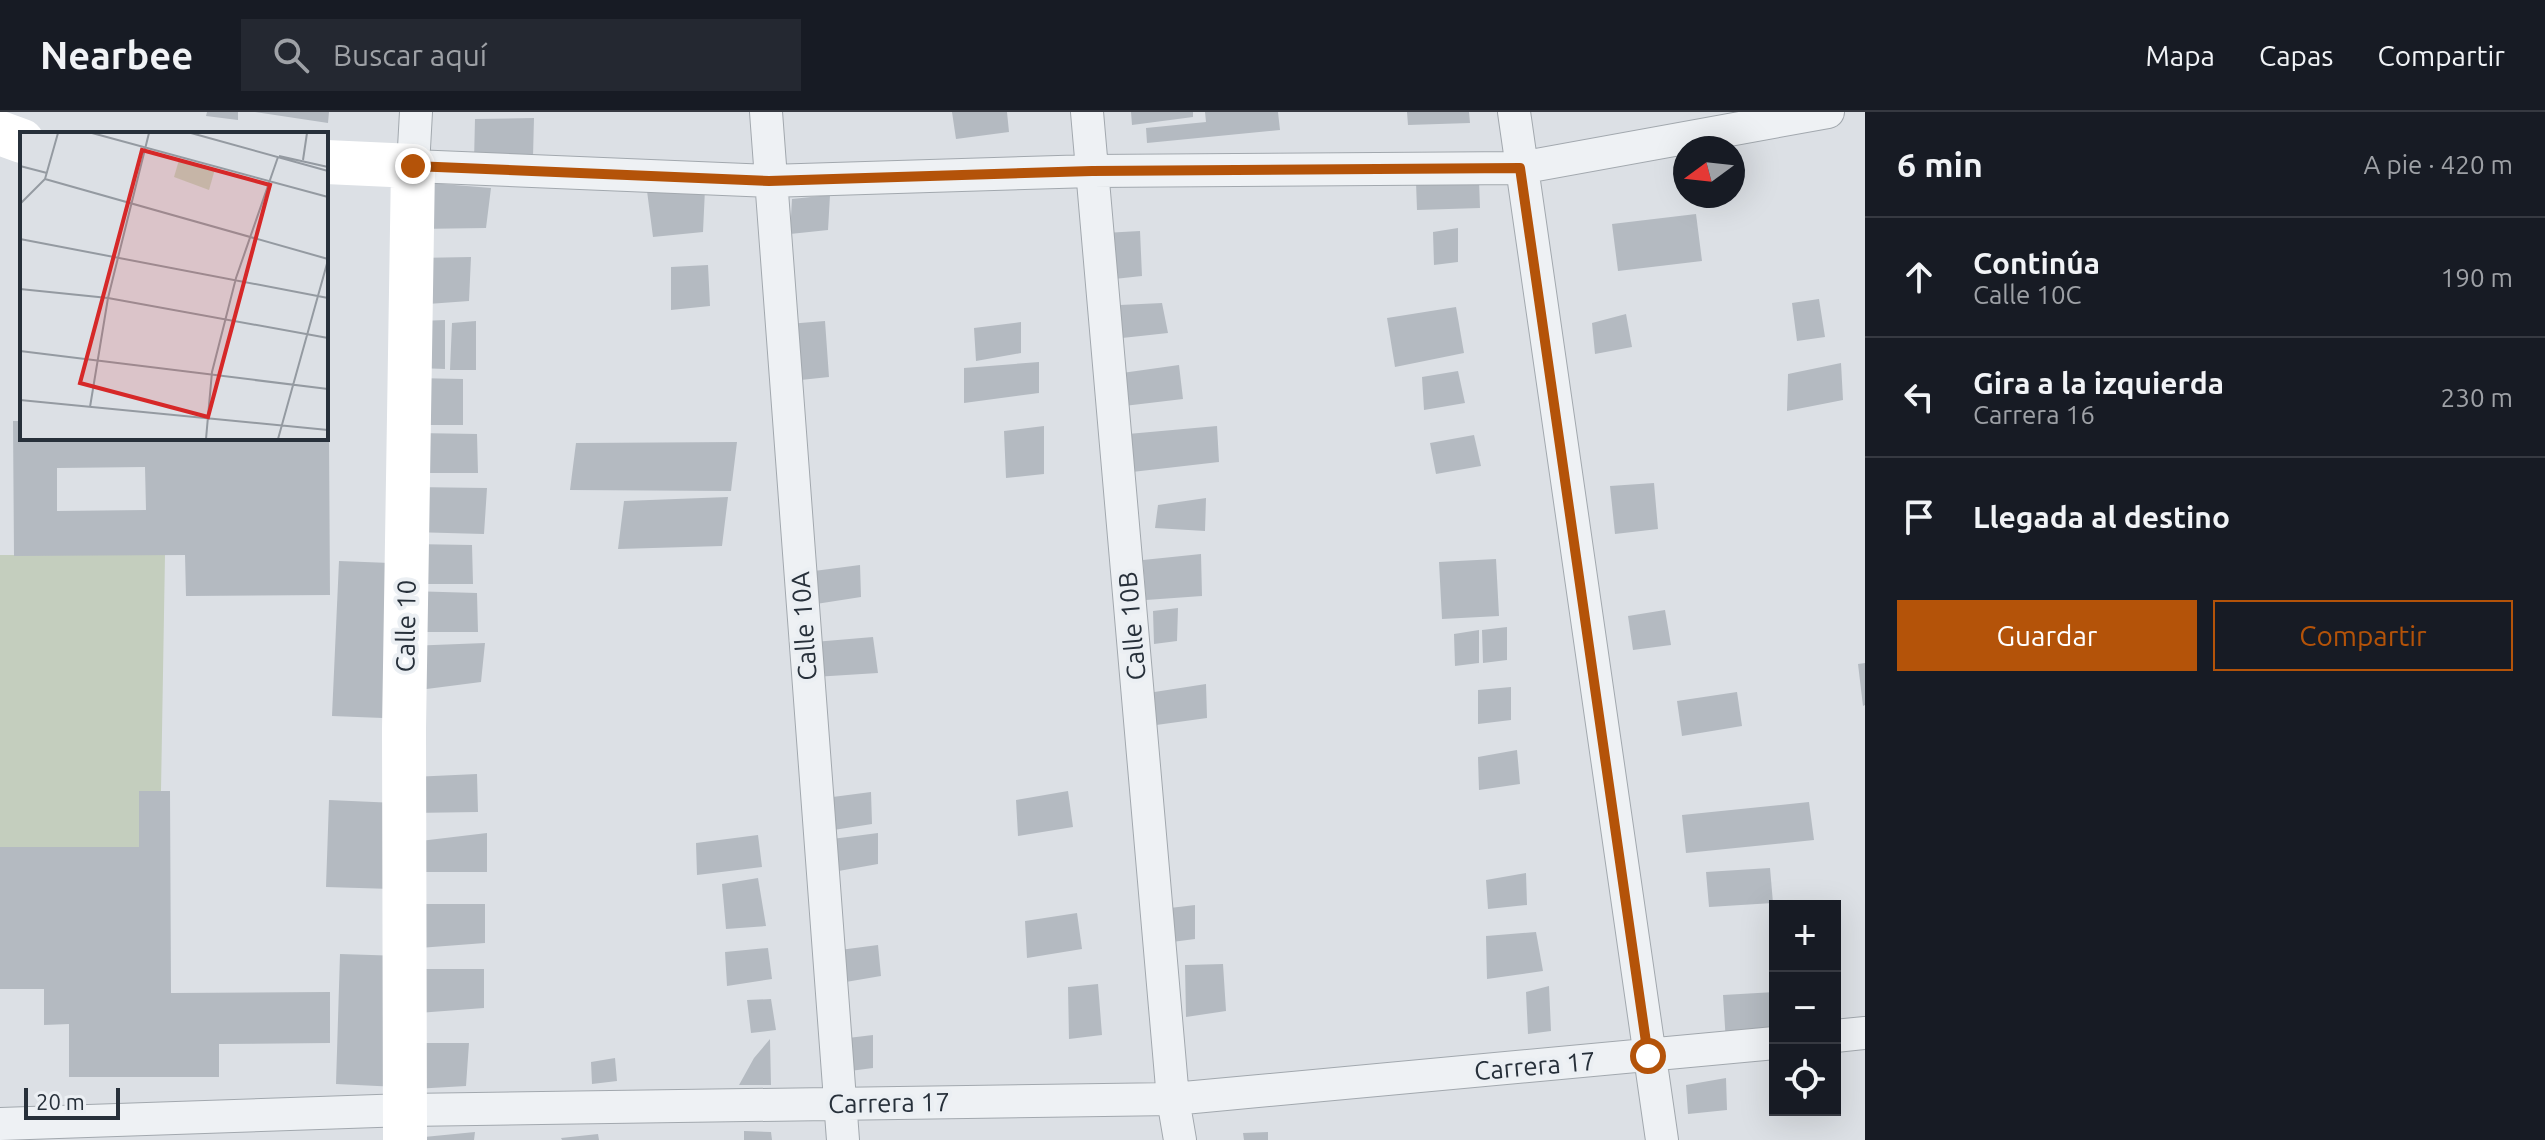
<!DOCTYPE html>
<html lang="es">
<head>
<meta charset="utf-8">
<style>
	:root { --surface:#171b24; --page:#242831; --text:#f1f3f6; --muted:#9ea1a6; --line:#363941; --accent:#b45309 }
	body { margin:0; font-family:Ubuntu,sans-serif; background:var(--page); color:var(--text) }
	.controls { position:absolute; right:24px; bottom:24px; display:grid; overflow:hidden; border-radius:0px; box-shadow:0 8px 32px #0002 }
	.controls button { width:72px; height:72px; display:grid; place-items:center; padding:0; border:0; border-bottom:2px solid var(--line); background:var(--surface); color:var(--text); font:40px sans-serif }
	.compass { position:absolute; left:1673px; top:24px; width:72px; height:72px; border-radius:50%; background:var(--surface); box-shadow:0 8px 32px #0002; rotate:255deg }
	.scale { position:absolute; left:24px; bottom:20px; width:96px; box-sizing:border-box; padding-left:8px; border:4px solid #27303a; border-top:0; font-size:22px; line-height:28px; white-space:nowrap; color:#27303a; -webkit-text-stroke:6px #ebeff3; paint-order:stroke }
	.stop { position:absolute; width:24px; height:24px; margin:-18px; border:6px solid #b45309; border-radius:50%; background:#fff }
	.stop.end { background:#b45309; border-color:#fff; box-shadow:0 2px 8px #0008 }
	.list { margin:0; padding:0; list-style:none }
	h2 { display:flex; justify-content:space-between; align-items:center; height:104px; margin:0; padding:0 32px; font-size:34px }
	h2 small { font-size:26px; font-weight:400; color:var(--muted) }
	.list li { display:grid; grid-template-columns:52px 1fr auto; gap:24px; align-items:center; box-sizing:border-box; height:120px; padding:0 32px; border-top:2px solid var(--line) }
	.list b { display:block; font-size:30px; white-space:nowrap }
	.list p { margin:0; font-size:26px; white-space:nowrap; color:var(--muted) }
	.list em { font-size:26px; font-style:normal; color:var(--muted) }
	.actions { display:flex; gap:16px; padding:24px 32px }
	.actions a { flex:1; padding:18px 0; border:2px solid var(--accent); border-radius:0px; text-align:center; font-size:28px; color:var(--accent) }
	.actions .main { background:var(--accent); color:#fff }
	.icon { flex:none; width:44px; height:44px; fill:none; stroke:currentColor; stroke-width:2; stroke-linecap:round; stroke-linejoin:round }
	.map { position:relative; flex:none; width:1865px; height:1028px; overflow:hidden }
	header { display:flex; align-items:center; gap:48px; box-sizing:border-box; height:112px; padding:0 40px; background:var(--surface); border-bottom:2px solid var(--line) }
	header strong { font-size:38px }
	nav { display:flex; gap:44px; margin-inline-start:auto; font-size:28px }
	.search { width:560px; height:72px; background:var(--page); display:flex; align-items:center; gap:20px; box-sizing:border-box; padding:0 28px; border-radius:0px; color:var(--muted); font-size:30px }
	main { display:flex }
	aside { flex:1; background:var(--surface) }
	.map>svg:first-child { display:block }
	.green { fill:#c4cebe }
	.building { fill:#b4bac1; fill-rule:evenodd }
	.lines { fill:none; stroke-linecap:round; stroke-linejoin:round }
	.street-casing { stroke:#a2a8ae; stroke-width:34 }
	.street { stroke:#eef1f4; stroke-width:32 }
	.secondary { stroke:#fff; stroke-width:44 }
	.route { stroke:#b45309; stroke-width:10 }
	.labels { text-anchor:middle; stroke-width:8; stroke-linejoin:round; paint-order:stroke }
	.street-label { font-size:26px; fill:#27303a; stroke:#ebeff3 }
	.inset-road { fill:none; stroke:#949aa1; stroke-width:2 }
	.view { fill:#d62828; fill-opacity:0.15; stroke:#d62828; stroke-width:4 }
	.inset-edge { fill:none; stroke:#27303a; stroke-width:4 }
</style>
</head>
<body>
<header>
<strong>Nearbee</strong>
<div class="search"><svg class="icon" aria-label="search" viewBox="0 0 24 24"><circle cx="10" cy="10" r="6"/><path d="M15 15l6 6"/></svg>Buscar aquí</div>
<nav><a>Mapa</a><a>Capas</a><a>Compartir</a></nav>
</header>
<main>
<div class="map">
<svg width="1865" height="1028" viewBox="0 0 1865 1028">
	<rect width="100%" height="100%" fill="#dce0e5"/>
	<!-- green -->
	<path class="green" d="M 0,443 L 165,443 L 161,679 L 139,680 L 139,735 L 0,735 Z"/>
	<!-- building -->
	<path class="building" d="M 207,0 L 238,0 L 238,8 L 206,4 Z
		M 255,0 L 329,0 L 328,11 Z
		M 952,0 L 1007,0 L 1009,20 L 956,27 Z
		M 1131,0 L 1193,0 L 1193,5 L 1132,13 Z
		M 1205,0 L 1278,0 L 1280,18 L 1147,31 L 1146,16 L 1206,10 Z
		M 1407,0 L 1469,0 L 1470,11 L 1408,13 Z
		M 534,6 L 533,45 L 474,49 L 475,7 Z
		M 1479,68 L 1480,96 L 1417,98 L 1416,70 Z
		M 418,70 L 491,76 L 486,116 L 416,117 Z
		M 705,77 L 703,120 L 653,125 L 647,79 Z
		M 830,83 L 828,118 L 790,122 L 792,87 Z
		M 1696,102 L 1702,149 L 1618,159 L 1612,112 Z
		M 1458,116 L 1458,150 L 1434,153 L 1433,120 Z
		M 1140,119 L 1142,164 L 1105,168 L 1104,121 Z
		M 471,145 L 469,189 L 414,193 L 416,146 Z
		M 708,153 L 710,194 L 671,198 L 671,155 Z
		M 1819,187 L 1825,225 L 1797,229 L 1792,191 Z
		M 1162,191 L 1168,221 L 1122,226 L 1120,193 Z
		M 1456,195 L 1464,241 L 1395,255 L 1387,206 Z
		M 1626,202 L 1632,235 L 1595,242 L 1592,211 Z
		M 445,208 L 445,257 L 419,256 L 420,209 Z
		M 476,209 L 476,258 L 450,258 L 452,211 Z
		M 825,209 L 829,265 L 791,269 L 788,212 Z
		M 1021,210 L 1021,241 L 976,249 L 974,216 Z
		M 1039,250 L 1039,281 L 964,291 L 964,256 Z
		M 1841,251 L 1843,288 L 1787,299 L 1788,262 Z
		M 1179,253 L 1183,287 L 1124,294 L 1122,261 Z
		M 1458,259 L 1465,291 L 1424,298 L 1422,265 Z
		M 414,266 L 463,267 L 463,313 L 412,313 Z
		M 13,309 L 22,309 L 22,326 L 329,326 L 330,483 L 186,484 L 185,443 L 14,444 ZM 145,355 L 146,398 L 57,399 L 57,356 Z
		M 1044,314 L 1044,362 L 1006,366 L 1004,319 Z
		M 1217,314 L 1219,350 L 1132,360 L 1128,322 Z
		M 417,321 L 477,322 L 478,361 L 418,361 Z
		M 1474,323 L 1481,354 L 1436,362 L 1430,331 Z
		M 737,330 L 731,379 L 570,378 L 576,331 Z
		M 1654,371 L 1658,417 L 1615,422 L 1610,374 Z
		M 412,375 L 487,376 L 484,422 L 411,420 Z
		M 728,385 L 722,434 L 618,437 L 624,389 Z
		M 1206,386 L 1205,419 L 1155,416 L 1158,393 Z
		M 411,432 L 472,433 L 473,472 L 413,472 Z
		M 1201,442 L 1202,484 L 1146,488 L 1143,448 Z
		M 1496,447 L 1499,504 L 1442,507 L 1439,450 Z
		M 339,449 L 390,451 L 383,606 L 332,604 Z
		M 860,453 L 861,485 L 816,492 L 814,459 Z
		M 409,479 L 477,481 L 478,520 L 410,520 Z
		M 1178,496 L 1177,529 L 1154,532 L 1153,499 Z
		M 1665,498 L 1671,533 L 1633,538 L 1628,504 Z
		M 1507,515 L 1507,548 L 1483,551 L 1482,518 Z
		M 1479,518 L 1479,551 L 1455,554 L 1454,522 Z
		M 873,525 L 878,561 L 814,565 L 814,530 Z
		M 485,531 L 481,570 L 411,579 L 408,534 Z
		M 1865,551 L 1865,593 L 1863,594 L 1858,552 Z
		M 1206,572 L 1207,606 L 1149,614 L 1148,581 Z
		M 1511,575 L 1511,608 L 1478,612 L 1478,578 Z
		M 1737,580 L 1742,614 L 1682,624 L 1677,589 Z
		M 1517,638 L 1520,672 L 1479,678 L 1478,645 Z
		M 477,662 L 478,700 L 411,701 L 412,665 Z
		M 139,679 L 170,679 L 171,881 L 330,880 L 330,931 L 219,932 L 219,965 L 69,965 L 69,912 L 44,913 L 44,877 L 0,877 L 0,735 L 139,735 Z
		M 1068,679 L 1073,715 L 1018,724 L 1016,688 Z
		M 871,680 L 872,712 L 827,719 L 825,686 Z
		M 329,688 L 396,691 L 392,777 L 326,775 Z
		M 1809,690 L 1814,728 L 1686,741 L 1682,703 Z
		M 487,721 L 487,760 L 419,760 L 420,729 Z
		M 878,721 L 878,752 L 833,760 L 832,727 Z
		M 758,723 L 762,755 L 697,763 L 696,731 Z
		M 1770,756 L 1773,791 L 1709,795 L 1706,760 Z
		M 1526,761 L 1527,793 L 1488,797 L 1486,768 Z
		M 758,766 L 766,814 L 726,817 L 722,772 Z
		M 419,792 L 485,792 L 485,831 L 419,836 Z
		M 1195,793 L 1195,827 L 1172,830 L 1170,796 Z
		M 1077,801 L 1082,837 L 1027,846 L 1025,809 Z
		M 1536,820 L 1543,859 L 1487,867 L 1486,824 Z
		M 878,833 L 881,864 L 834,872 L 832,839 Z
		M 768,836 L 772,867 L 727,874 L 725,840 Z
		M 340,842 L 402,844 L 398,975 L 336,972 Z
		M 1223,852 L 1226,899 L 1186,905 L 1185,853 Z
		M 418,857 L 484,857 L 484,896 L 418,901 Z
		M 1098,872 L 1102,923 L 1069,927 L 1068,875 Z
		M 1549,874 L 1551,919 L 1528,922 L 1526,880 Z
		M 1775,880 L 1775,928 L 1726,931 L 1723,883 Z
		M 771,887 L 776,918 L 751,921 L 747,888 Z
		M 873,923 L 873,956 L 850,959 L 848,926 Z
		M 770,927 L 771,973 L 739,973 L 754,946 Z
		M 417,931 L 469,931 L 466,974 L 414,977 Z
		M 615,946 L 617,969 L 592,972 L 591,950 Z
		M 1726,966 L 1727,998 L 1688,1002 L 1686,973 Z
		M 744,1019 L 771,1020 L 772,1028 L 744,1028 Z
		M 475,1020 L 474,1028 L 414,1028 L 414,1026 Z
		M 1268,1020 L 1268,1028 L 1244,1028 L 1243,1021 Z
		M 598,1022 L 599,1028 L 562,1028 L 561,1026 Z"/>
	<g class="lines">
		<!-- street casing -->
		<g class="street-casing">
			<path id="street" d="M 416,0 L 413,54 L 769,69 L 1092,59 L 1520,56 L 1828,0
				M 766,0 L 843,1028
				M 1087,0 L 1173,987 L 1180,1028
				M 1514,0 L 1662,1028
				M 1835,924 L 1865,921
				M 0,1012 L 406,998 L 1173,987 L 1775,931"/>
		</g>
		<!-- street -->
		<use href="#street" class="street"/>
		<!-- secondary -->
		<path class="secondary" d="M 0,21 L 22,29
			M 326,50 L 413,54 L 404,617 L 405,1028"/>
	</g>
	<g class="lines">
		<!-- route -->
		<path class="route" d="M 413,54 L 769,69 L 1092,59 L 1520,56 L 1648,944"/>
	</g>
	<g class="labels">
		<!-- street labels -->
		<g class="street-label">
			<text transform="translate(406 514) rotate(-89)" y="9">Calle 10</text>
			<text transform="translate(804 514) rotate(-94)" y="9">Calle 10A</text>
			<text transform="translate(1132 514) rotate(-95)" y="9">Calle 10B</text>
			<text transform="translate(1535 954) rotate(-5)" y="9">Carrera 17</text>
			<text transform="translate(889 991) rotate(-1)" y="9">Carrera 17</text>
		</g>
	</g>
	<!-- overview -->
	<g transform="translate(20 20)">
		<rect width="308" height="308" fill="#dce0e5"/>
		<path d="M 159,28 L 195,37 L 189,58 L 154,45 Z" fill="#c4cebe"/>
		<path class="inset-road" d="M 72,1 L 308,65M 171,1 L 308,39M 259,24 L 308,35M 283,28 L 287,1M 0,34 L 27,41M 25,47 L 308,127M 0,72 L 25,47 L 38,1M 0,107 L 308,166M 0,157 L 88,166 L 308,206M 0,219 L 308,257M 0,268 L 308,298M 70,275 L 88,166 L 129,1M 186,307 L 192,240 L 216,146 L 258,25M 258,307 L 308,128"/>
		<path class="view" d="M 122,18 L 250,53 L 188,285 L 60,251 Z"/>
		<rect width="308" height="308" class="inset-edge"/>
	</g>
</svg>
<div class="controls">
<button>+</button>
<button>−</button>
<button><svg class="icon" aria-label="locate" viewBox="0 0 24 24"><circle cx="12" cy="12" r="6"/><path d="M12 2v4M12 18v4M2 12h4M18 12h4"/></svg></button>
</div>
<svg class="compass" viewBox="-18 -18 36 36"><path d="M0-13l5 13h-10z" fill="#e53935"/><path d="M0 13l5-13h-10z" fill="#9ea1a6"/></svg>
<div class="scale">20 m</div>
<div class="stop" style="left:1648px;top:944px"></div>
<div class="stop end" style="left:413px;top:54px"></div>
</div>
<aside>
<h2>6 min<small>A pie · 420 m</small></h2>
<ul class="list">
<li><svg class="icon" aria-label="ahead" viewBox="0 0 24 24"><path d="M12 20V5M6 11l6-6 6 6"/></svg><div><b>Continúa</b><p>Calle 10C</p></div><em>190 m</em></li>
<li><svg class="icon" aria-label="left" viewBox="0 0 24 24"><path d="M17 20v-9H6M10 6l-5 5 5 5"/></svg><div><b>Gira a la izquierda</b><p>Carrera 16</p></div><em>230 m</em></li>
<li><svg class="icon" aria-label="arrive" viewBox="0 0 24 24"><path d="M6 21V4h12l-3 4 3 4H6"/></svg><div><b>Llegada al destino</b></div></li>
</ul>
<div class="actions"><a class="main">Guardar</a><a>Compartir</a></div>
</aside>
</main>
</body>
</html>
